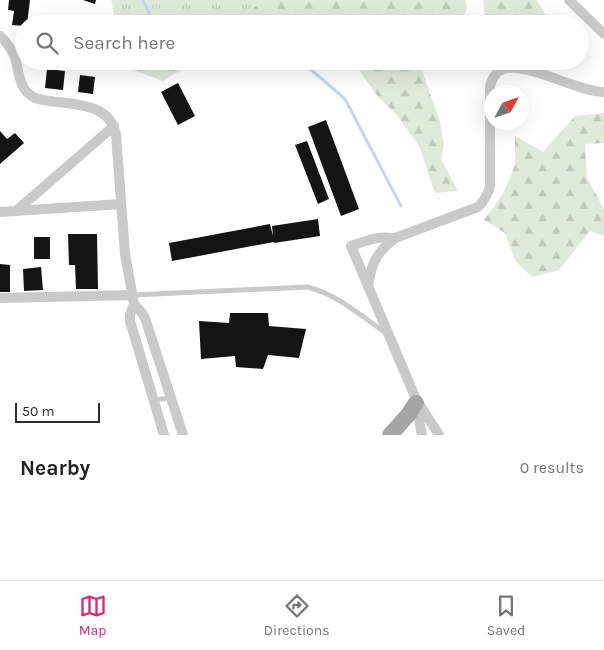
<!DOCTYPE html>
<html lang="en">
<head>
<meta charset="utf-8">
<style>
	:root { --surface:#fff; --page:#f6f6f6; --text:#222; --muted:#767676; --line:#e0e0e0; --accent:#db2777 }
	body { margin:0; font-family:Karla,sans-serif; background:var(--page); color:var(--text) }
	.compass { position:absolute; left:484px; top:85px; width:45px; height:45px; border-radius:50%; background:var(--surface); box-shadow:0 5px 20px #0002; rotate:50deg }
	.scale { position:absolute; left:15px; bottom:12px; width:85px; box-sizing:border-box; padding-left:5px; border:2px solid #2d2d2d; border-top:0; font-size:14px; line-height:18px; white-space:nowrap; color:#2d2d2d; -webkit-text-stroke:4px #fff; paint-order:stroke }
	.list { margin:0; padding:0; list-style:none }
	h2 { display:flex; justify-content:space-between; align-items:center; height:65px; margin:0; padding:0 20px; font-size:21px }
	h2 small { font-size:16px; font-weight:400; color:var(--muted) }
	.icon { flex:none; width:28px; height:28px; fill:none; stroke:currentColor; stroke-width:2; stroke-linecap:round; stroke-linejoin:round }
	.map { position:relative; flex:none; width:604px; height:435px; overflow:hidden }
	.search { position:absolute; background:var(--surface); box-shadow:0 5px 20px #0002; left:15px; right:15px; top:15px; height:55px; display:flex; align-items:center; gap:12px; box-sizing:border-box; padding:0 18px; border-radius:28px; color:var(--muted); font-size:19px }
	.sheet { height:145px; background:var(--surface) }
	nav { display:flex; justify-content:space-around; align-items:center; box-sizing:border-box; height:70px; border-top:1px solid var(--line); background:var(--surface); font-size:14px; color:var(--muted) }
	nav a { display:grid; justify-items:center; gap:2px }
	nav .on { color:var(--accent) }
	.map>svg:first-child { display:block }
	.grass { fill:url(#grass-tufts) }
	.forest { fill:url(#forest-firs) }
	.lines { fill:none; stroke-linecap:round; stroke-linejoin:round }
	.stream { stroke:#c9d6e9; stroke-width:3 }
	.building { fill:#141414 }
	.lane { stroke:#cacaca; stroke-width:5 }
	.street { stroke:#cacaca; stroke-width:10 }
	.primary { stroke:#a5a5a5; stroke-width:16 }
</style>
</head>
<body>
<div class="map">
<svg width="604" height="435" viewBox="0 0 604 435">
	<defs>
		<pattern id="grass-tufts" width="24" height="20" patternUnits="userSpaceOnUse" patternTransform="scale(1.25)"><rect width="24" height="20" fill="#e0eadb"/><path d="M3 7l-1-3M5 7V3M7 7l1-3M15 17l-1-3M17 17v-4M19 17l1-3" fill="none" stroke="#c0c9bc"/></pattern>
		<pattern id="forest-firs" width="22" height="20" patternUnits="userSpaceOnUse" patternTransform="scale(1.25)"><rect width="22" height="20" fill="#e0eadb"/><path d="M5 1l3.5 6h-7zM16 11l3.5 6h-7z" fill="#c0c9bc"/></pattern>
	</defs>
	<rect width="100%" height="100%" fill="#fff"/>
	<!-- grass -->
	<path class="grass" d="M 111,0 L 263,0 L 237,21 L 240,24 L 116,24 Z
		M 124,61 L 196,61 L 163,81 L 125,67 Z"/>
	<!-- forest -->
	<path class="forest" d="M 263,0 L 465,0 L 467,7 L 462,24 L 240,24 L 237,21 Z
		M 483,0 L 537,0 L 551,24 L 486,24 Z
		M 335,61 L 424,61 L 421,68 L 440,121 L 444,146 L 441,159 L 458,191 L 435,193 L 419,146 L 397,115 L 378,97 L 355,64 Z
		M 604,113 L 604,143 L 585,144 L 587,178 L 604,209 L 604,236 L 590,231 L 559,270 L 532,277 L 516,262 L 505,233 L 484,220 L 503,194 L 515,165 L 515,136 L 543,152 L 575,116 Z"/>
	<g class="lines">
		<!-- stream -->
		<path class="stream" d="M 143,0 L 154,24
			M 301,61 L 345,99 L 401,206"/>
	</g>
	<!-- building -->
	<path class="building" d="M 9,0 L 30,0 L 27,24 L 24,24 L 24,26 L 12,25 L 14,11 L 8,10 Z
		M 83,0 L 96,0 L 95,4 Z
		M 47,69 L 65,71 L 63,90 L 45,88 Z
		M 80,75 L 95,77 L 93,94 L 78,92 Z
		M 178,83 L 195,116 L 178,125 L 161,92 Z
		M 326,120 L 359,209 L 341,216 L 308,127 Z
		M 0,131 L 7,139 L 15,133 L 24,143 L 0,164 Z
		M 307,141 L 329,199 L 318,204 L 295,145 Z
		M 318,219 L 320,236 L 274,243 L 274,242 L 172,261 L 169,243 L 270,224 L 273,236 L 272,226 Z
		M 68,234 L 97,234 L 98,289 L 76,289 L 75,265 L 69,265 Z
		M 34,237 L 50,237 L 50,259 L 34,259 Z
		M 0,264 L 10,265 L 10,292 L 0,292 Z
		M 41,267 L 43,290 L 24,291 L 23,269 Z
		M 230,313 L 268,313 L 269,326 L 306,329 L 299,358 L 268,355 L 263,369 L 236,367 L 235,356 L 201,359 L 199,321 L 229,323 Z"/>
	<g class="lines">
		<!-- lane -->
		<path class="lane" d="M 133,295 L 307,287 C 337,294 361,316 386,333
			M 154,400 L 171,398"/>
		<!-- street -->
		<path class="street" d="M 569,0 L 604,34
			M 0,36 C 7,42 12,50 15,58 C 19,71 19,89 32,96 C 37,100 44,100 50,101 C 76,105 110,103 116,135 L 125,254 L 134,304 L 130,315 L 130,321 L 164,435
			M 16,211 L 114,126
			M 0,212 L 121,204
			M 395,238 C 377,236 368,240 351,246 L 416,399 L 439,435
			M 368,287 C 371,264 376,253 395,238 L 478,207 C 485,200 488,195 490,186 L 490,86 C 492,79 495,73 501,70 C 523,59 577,92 604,92
			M 0,298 L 133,295
			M 134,304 L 142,313 L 145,318 L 183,435
			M 416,403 L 422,435"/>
		<!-- primary -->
		<path class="primary" d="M 390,435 L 408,415 L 416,403"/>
	</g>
</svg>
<svg class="compass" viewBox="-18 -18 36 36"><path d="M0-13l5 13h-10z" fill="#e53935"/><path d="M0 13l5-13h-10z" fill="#767676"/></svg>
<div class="scale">50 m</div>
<div class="search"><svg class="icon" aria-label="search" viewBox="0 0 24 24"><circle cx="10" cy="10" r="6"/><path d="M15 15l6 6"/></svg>Search here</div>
</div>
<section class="sheet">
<h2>Nearby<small>0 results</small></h2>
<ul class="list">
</ul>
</section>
<nav>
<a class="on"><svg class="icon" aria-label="map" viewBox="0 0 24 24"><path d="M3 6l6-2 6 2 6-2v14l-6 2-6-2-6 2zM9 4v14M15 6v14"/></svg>Map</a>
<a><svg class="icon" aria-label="directions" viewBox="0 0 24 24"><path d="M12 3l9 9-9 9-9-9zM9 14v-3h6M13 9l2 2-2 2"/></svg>Directions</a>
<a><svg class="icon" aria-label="saved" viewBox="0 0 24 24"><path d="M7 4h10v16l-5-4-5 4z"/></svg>Saved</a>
</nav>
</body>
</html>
